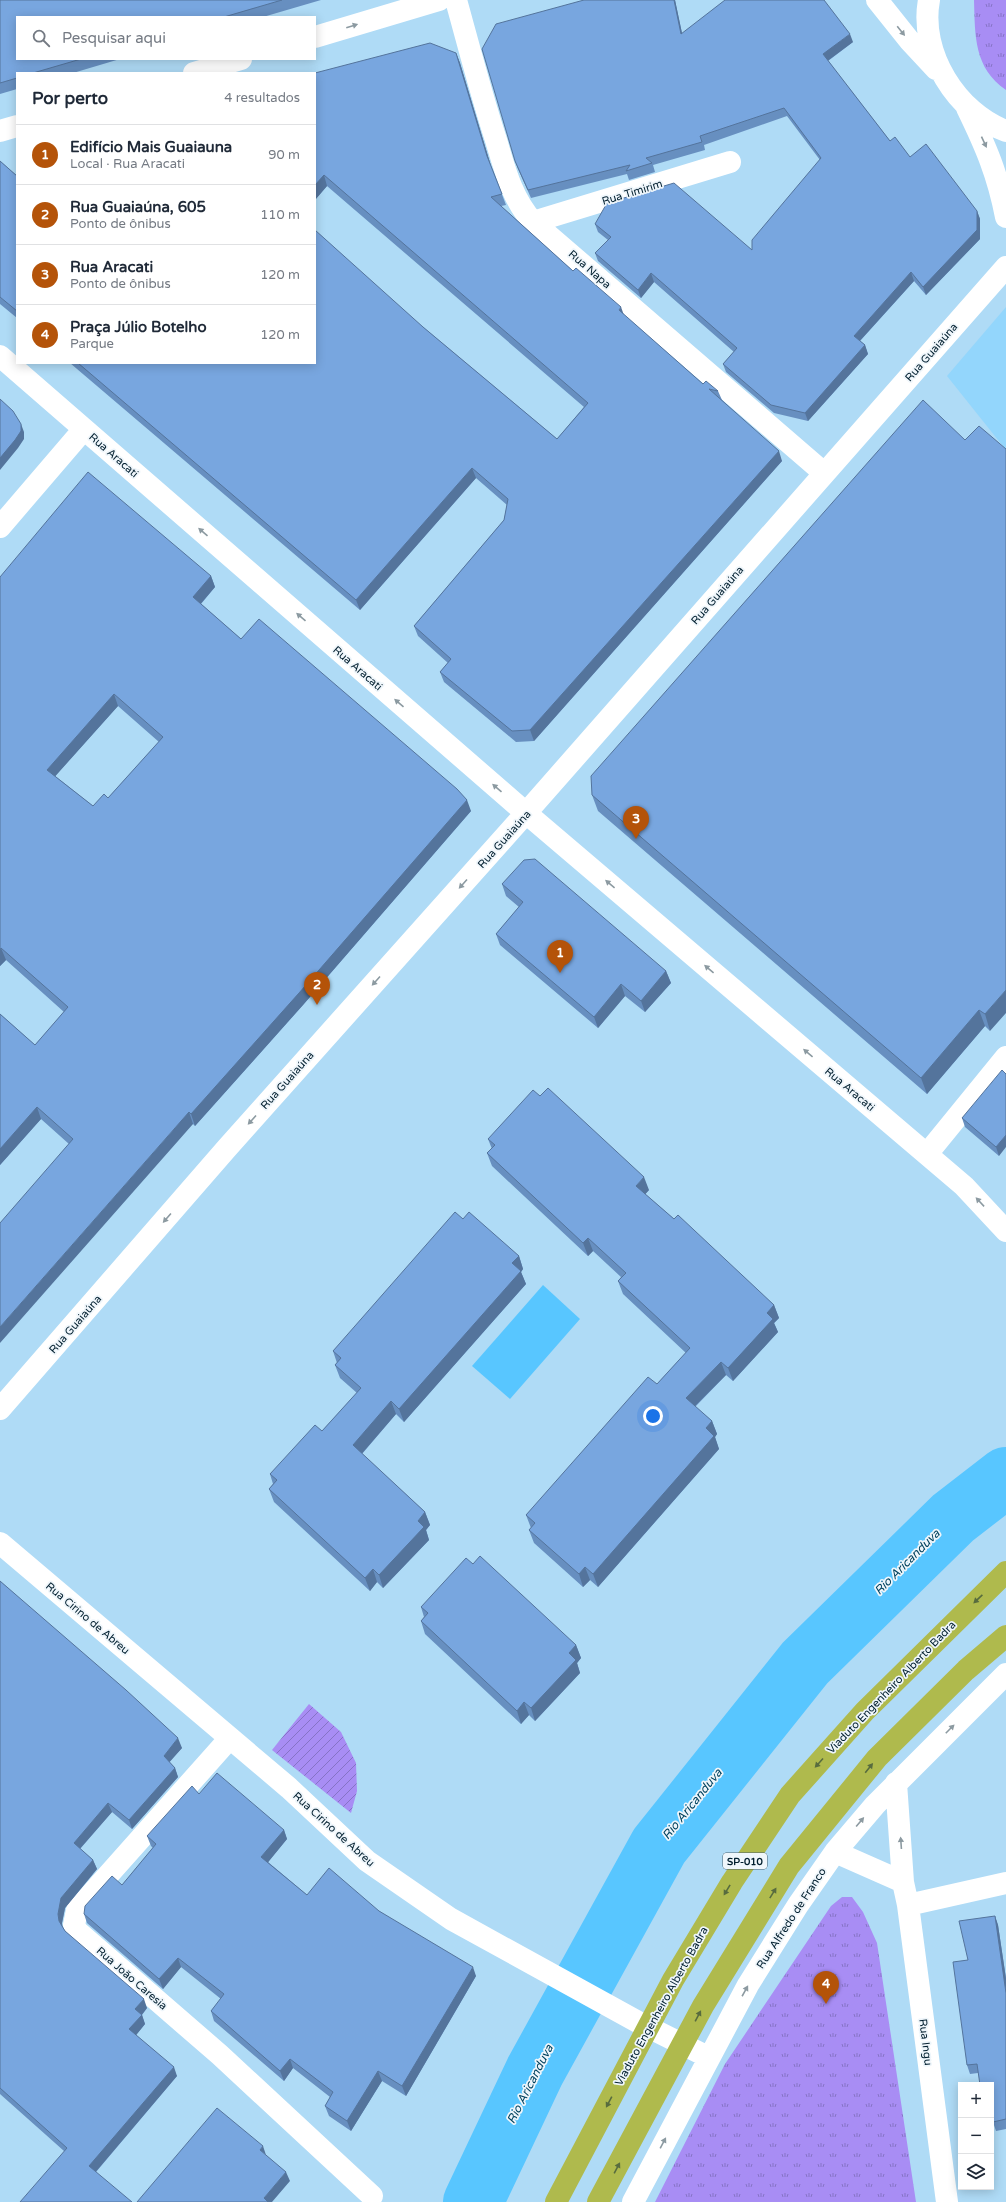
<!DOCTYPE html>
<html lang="pt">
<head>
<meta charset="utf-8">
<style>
	:root { --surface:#fff; --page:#f6f6f7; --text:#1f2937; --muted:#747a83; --line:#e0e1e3; --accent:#b45309 }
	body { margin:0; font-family:"Varela Round",sans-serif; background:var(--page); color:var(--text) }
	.controls { position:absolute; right:12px; bottom:12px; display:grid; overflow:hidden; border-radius:0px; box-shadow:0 2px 10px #0003 }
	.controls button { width:36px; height:36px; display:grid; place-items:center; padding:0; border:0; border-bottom:1px solid var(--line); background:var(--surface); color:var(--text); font:20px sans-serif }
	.you { position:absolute; left:653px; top:1416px; width:14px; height:14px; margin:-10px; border:3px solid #fff; border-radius:50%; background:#1a73e8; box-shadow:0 0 0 6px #1a73e833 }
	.badge { display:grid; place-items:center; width:26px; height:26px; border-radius:50%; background:var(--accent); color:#fff; font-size:13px; font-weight:700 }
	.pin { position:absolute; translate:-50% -33px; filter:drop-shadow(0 1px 2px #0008) }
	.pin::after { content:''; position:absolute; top:21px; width:14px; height:12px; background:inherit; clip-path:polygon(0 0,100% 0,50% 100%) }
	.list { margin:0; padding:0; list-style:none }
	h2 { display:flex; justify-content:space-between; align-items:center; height:52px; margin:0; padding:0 16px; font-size:17px }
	h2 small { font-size:13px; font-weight:400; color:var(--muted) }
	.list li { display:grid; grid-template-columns:26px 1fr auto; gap:12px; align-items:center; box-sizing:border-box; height:60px; padding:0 16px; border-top:1px solid var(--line) }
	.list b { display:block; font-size:15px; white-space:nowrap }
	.list p { margin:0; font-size:13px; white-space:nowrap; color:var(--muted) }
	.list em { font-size:13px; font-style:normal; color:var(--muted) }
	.icon { flex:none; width:22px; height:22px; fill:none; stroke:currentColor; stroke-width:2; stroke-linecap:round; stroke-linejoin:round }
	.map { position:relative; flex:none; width:1006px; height:2202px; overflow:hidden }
	.search { position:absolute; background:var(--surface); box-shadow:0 2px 10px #0003; left:16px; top:16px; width:300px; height:44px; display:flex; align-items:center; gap:10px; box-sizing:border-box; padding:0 14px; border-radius:0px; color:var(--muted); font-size:15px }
	.panel { position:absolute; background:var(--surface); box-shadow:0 2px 10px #0003; left:16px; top:72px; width:300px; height:292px; border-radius:0px }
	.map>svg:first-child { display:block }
	.built { fill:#93d6fc }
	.grass { fill:url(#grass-tufts) }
	.garden { fill:url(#garden-furrows) }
	.water { fill:#58c6ff }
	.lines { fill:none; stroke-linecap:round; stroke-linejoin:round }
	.river { stroke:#58c6ff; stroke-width:60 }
	.minor { stroke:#fff; stroke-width:22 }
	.highway { stroke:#afba4d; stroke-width:22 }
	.wall { fill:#678fc0; fill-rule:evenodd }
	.shaded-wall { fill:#54749c }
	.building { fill:#78a6df; stroke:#54749c; fill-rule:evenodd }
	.oneway { fill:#8c9aa1 }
	.oneway2 { fill:#586c3e }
	.labels { text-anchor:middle; stroke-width:3.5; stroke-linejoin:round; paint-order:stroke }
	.shield { fill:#eff6fb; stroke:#485f6c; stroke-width:1 }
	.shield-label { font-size:10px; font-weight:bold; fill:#001e2e }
	.street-label { font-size:11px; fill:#001e2e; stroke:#eff6fb }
	.water-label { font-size:12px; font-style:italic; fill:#00425e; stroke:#eff6fb }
</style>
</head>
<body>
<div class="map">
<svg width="1006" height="2202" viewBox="0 0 1006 2202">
	<defs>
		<pattern id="grass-tufts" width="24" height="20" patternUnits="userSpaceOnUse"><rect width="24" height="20" fill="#a88df4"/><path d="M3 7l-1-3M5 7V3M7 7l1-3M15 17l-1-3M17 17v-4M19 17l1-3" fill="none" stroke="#8673c6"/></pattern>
		<pattern id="garden-furrows" width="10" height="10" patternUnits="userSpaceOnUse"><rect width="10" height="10" fill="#a88df4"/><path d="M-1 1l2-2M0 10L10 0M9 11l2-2" fill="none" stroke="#8673c6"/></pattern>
	</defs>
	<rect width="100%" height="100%" fill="#afdbf6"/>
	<!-- built -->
	<path class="built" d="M 1006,307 L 1006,450 L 947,376 Z"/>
	<!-- grass -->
	<path class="grass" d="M 974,0 L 1006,0 L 1006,90 C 974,68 975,36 974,0 Z
		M 842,1897 L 852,1897 L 863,1912 L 877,1943 L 916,2202 L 655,2202 L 725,2064 L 831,1906 Z"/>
	<!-- garden -->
	<path class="garden" d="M 309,1704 L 341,1732 L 356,1763 L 357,1791 L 351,1813 L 272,1750 Z"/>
	<!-- water -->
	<path class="water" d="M 543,1285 L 580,1319 L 510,1399 L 472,1366 Z"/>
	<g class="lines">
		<!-- river -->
		<path class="river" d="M 473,2202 L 535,2071 L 659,1846 L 805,1663 L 953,1518 L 1006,1477"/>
		<!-- minor -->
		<path class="minor" d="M 456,0 C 469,47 481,94 496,140 C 505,170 512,199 533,222 L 824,473
			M 877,0 L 909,40 L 936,69
			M 929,0 C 919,53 957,113 1006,131
			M 315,37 L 439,0
			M 194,73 L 241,59
			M 967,108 C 986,147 998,175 1006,217
			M 0,131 L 17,126
			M 533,222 L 730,162
			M 0,356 L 526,813 L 964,1186 L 1006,1231
			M 0,527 L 84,429
			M 927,1154 L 1006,1057
			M 0,1409 L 227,1148 L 526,813 L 1006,267
			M 0,1543 L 289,1788 L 367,1861 L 451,1919 L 638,2022 L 708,2057
			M 230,1738 L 77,1910 L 74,1925 L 77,1931 L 220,2055 L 372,2196
			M 896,1783 L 903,1882 L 908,1905 L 947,2202
			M 835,1852 L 903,1882
			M 908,1905 L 1006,1883
			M 633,2202 L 748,1985 L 798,1905 L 835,1852 L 875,1805 L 1006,1674"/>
		<!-- highway -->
		<path class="highway" d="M 556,2202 L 673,1980 L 732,1882 L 790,1795 L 865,1711 L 1006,1572
			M 598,2202 L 703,2006 L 789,1866 L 877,1758 L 966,1670 L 1006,1636"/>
	</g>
	<!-- wall -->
	<path class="wall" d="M 0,0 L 321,0 L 263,17 L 17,17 L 17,59 L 120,59 L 73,73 L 17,73 L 17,89 L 0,94 Z
		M 584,0 L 675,0 L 682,33 L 853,42 L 828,61 L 890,141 L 977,211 L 980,219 L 980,239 L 926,295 L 914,281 L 860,341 L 865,345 L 868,354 L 808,421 L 774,413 L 726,372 L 723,364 L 734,352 L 654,282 L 641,298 L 598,261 L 595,253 L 608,240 L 598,232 L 595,224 L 752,250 L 820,160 L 787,116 L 704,145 L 705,150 L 653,165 L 655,172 L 629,180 L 627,174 L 531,198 L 518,169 L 515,161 Z
		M 456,53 L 460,63 L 490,163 L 506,205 L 501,206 L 573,271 L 703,384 L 718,391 L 722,400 L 782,461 L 534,741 L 516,742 L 444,682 L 440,672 L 448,663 L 418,636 L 414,626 L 504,520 L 507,505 L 476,478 L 360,610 L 70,363 L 315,363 L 423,327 L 557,439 L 584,407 L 327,186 L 315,200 L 315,73 Z
		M 0,161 L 17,176 L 17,318 L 0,304 Z
		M 965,440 L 990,1031 L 985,1026 L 927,1094 L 598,811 L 592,795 Z
		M 211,576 L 215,587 L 201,604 L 241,639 L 471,811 L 303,1005 L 195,1126 L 193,1124 L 69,1144 L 41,1119 L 0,1165 L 0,1014 L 35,1045 L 64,1012 L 6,960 L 0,966 L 0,577 ZM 118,706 L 159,742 L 108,798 L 93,806 L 55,776 Z
		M 502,884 L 666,971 L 671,983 L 645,1012 L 625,996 L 598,1028 L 500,945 L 496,934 L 519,907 L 506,896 Z
		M 1006,1074 L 999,1156 L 965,1127 L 962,1118 Z
		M 488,1139 L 649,1190 L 645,1194 L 774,1305 L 779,1318 L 774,1323 L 778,1332 L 733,1381 L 726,1375 L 695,1407 L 712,1421 L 717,1434 L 715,1437 L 719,1449 L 598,1587 L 590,1580 L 583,1587 L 534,1543 L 529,1530 L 531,1528 L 526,1515 L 657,1384 L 686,1353 L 623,1294 L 618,1281 L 621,1277 L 593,1251 L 588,1256 L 492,1166 L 487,1153 L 492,1149 Z
		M 463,1219 L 519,1256 L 523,1269 L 521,1272 L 526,1284 L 404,1422 L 396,1414 L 362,1454 L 425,1512 L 430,1525 L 426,1530 L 429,1540 L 383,1588 L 377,1582 L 370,1591 L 274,1502 L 269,1489 L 273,1484 L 270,1474 L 322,1431 L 357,1393 L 340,1378 L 335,1365 L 337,1363 L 333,1351 Z
		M 473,1564 L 576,1645 L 581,1658 L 577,1663 L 580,1673 L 535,1721 L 529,1715 L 521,1724 L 425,1634 L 421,1621 L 424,1617 L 421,1607 Z
		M 0,1581 L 182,1748 L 169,1762 L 175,1768 L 178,1777 L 132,1829 L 112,1812 L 80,1849 L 93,1860 L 97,1869 L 65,1908 L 62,1923 L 62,1926 L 65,1931 L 147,2008 L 142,2015 L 145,2024 L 136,2035 L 177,2076 L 96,2172 L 64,2151 L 0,2094 Z
		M 199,1794 L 284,1830 L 287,1839 L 268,1862 L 307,1895 L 379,1911 L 476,1976 L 406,2096 L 382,2081 L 351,2131 L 329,2116 L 325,2106 L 330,2097 L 293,2068 L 284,2081 L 214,2021 L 211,2011 L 221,1999 L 181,1967 L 163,1989 L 87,1923 L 84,1914 L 122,1885 L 153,1848 L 151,1846 L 147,1836 Z
		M 995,1916 L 998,1925 L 1006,1978 L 1006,2129 L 996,2131 L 993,2122 L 991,2085 L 978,2073 L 970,2074 L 967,2065 L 968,1960 Z"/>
	<!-- shaded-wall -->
	<path class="shaded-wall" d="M 674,0 L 675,0 L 684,43 L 681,34 Z
		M 850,34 L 853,42 L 826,62 L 823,54 Z
		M 456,53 L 460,63 L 491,166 L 487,156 Z
		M 324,175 L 327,186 L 315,200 L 315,185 Z
		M 977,211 L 980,219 L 980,239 L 926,295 L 923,287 Z
		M 911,272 L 914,281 L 857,344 L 854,336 Z
		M 651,273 L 654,282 L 641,298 L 638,290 Z
		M 621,307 L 625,318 L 619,310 Z
		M 865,345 L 868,354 L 808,421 L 805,413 Z
		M 21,424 L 24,432 L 24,439 L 18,448 L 0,470 L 0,458 Z
		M 779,451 L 782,461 L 534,741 L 530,730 Z
		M 472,468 L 476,478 L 360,610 L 356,600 Z
		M 211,576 L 215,587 L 197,608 L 193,597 Z
		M 114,694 L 118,706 L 51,781 L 47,770 Z
		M 467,800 L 471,811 L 303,1005 L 195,1126 L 191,1114 Z
		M 1,948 L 6,960 L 0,966 L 0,950 Z
		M 666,971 L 671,983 L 645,1012 L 641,1001 Z
		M 621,984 L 625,996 L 598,1028 L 594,1017 Z
		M 1006,990 L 1006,1013 L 990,1031 L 985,1014 Z
		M 979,1010 L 985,1026 L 927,1094 L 921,1078 Z
		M 37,1107 L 41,1119 L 0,1165 L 0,1149 Z
		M 189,1112 L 193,1124 L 0,1343 L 0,1327 Z
		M 1006,1135 L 1006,1147 L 999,1156 L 996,1147 Z
		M 644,1177 L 649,1190 L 641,1199 L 636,1186 Z
		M 588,1238 L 593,1251 L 588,1256 L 583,1243 Z
		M 519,1256 L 523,1269 L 521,1272 L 526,1284 L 404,1422 L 399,1409 L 512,1263 Z
		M 774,1305 L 779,1318 L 774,1323 L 778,1332 L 733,1381 L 728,1368 L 767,1313 Z
		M 721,1362 L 726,1375 L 690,1411 L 686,1398 Z
		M 391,1401 L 396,1414 L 358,1458 L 353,1445 Z
		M 712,1421 L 717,1434 L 715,1437 L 719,1449 L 598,1587 L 593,1574 L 706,1428 Z
		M 425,1512 L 430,1525 L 426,1530 L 429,1540 L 383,1588 L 379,1575 L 418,1521 Z
		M 585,1567 L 590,1580 L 583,1587 L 579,1574 Z
		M 373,1569 L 377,1582 L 370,1591 L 365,1578 Z
		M 576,1645 L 581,1658 L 577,1663 L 580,1673 L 535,1721 L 531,1708 L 569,1653 Z
		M 524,1702 L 529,1715 L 521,1724 L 517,1711 Z
		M 178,1738 L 182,1748 L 167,1765 L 164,1756 Z
		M 175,1768 L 178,1777 L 132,1829 L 129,1820 Z
		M 108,1803 L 112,1812 L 77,1852 L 74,1843 Z
		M 284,1830 L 287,1839 L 265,1866 L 261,1857 Z
		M 93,1860 L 97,1869 L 65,1908 L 62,1923 L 63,1931 L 59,1921 L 58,1914 L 61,1898 Z
		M 995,1916 L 998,1925 L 1006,1979 L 1006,1993 Z
		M 178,1958 L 181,1967 L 163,1989 L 159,1979 Z
		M 473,1967 L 476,1976 L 406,2096 L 402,2086 Z
		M 144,1999 L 147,2008 L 140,2017 L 142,2015 L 145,2024 L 133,2039 L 129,2029 L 135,2009 Z
		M 290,2059 L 293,2068 L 284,2081 L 280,2071 Z
		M 174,2067 L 177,2076 L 93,2175 L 89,2166 Z
		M 378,2071 L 382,2081 L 351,2131 L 347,2121 Z
		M 263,2146 L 266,2155 L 260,2150 Z
		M 286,2172 L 290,2181 L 272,2202 L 265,2202 L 264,2198 Z"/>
	<!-- building -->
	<path class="building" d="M 0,0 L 282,0 L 224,17 L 17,17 L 17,59 L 81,59 L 33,73 L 17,73 L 17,78 L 0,83 Z
		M 584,0 L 674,0 L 681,34 L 725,0 L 824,0 L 850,34 L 823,54 L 890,141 L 895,137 L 910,157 L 926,144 L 977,211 L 977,230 L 923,287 L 911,272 L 854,336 L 865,345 L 805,413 L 771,405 L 723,364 L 737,348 L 651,273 L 638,290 L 595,253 L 611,237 L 595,224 L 607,203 L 674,183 L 752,250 L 752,240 L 821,158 L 784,108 L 700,136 L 702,142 L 646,158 L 652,163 L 626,171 L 630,165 L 528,190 L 515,161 L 482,49 L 496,24 Z
		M 430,43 L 456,53 L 487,156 L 502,194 L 491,197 L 573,271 L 576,268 L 621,307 L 619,310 L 703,384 L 706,381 L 718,391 L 709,389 L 779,451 L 530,730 L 512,731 L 440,672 L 451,659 L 414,626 L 504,520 L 508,499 L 472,468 L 356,600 L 78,363 L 315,363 L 315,230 L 423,327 L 557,439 L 588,403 L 324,175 L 315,185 L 315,73 Z
		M 0,161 L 17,176 L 17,311 L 0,297 Z
		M 0,399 L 13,411 L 21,424 L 21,431 L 15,440 L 0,458 Z
		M 923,400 L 965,440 L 979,426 L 1006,449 L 1006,990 L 985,1014 L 979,1010 L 921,1078 L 592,795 L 591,776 Z
		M 88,472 L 211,576 L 193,597 L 241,639 L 259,619 L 457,789 L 467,800 L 299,993 L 191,1114 L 189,1112 L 0,1327 L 0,1223 L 73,1139 L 37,1107 L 0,1149 L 0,1014 L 35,1045 L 68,1007 L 1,948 L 0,950 L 0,577 ZM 114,694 L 163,737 L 108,798 L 104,794 L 93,806 L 47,770 Z
		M 535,859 L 666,971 L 641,1001 L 621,984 L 594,1017 L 496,934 L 523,902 L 502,884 L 524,860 Z
		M 1002,1070 L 1006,1074 L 1006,1135 L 996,1147 L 962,1118 Z
		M 548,1088 L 644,1177 L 636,1186 L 674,1219 L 678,1215 L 774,1305 L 767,1313 L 773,1319 L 728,1368 L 721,1362 L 686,1398 L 712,1421 L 706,1428 L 714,1436 L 593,1574 L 585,1567 L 579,1574 L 529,1530 L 535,1523 L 526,1515 L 648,1377 L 657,1384 L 690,1348 L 618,1281 L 626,1273 L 588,1238 L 583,1243 L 487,1153 L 495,1145 L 488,1139 L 533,1090 L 540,1096 Z
		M 455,1212 L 463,1219 L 469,1212 L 519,1256 L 512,1263 L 521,1271 L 399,1409 L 391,1401 L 353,1445 L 425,1512 L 418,1521 L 424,1527 L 379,1575 L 373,1569 L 365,1578 L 269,1489 L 277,1480 L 270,1474 L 315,1425 L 322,1431 L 361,1388 L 335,1365 L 341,1358 L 333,1351 Z
		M 480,1556 L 576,1645 L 569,1653 L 576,1660 L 531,1708 L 524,1702 L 517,1711 L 421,1621 L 428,1613 L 421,1607 L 466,1558 L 473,1564 Z
		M 0,1581 L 126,1690 L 178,1738 L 164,1756 L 175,1768 L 129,1820 L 108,1803 L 74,1843 L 93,1860 L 61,1898 L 58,1914 L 59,1921 L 65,1931 L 144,1999 L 135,2009 L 142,2015 L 129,2029 L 174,2067 L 89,2166 L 132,2202 L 20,2202 L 67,2148 L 0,2088 Z
		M 217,1773 L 284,1830 L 261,1857 L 307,1895 L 329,1868 L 379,1911 L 473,1967 L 402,2086 L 378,2071 L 347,2121 L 325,2106 L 333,2092 L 290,2059 L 280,2071 L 211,2011 L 224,1994 L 178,1958 L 159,1979 L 84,1914 L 85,1906 L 112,1876 L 122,1885 L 156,1844 L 147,1836 L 192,1786 L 199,1794 Z
		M 995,1916 L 1006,1993 L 1006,2119 L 993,2122 L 991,2110 L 991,2085 L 980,2085 L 977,2064 L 967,2065 L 953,1962 L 968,1960 L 959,1921 Z
		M 217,2108 L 263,2146 L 260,2150 L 286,2172 L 264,2198 L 268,2202 L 137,2202 Z"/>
	<!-- one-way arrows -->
	<defs><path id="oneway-solid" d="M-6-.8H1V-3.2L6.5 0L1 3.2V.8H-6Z"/></defs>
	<g class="oneway">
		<use href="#oneway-solid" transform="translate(352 26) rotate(-17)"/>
		<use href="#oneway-solid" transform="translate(901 31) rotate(51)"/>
		<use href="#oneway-solid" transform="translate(984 142) rotate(65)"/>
		<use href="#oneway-solid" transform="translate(203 532) rotate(-139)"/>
		<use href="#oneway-solid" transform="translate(301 617) rotate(-139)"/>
		<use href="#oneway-solid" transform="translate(399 703) rotate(-139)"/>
		<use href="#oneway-solid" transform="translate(497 788) rotate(-139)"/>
		<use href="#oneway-solid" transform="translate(463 884) rotate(132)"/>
		<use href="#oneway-solid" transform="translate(610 884) rotate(-140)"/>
		<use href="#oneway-solid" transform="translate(709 969) rotate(-140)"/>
		<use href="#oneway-solid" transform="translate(376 981) rotate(132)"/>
		<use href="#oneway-solid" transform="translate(808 1053) rotate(-140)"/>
		<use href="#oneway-solid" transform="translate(252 1120) rotate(132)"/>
		<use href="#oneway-solid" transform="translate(980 1202) rotate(-133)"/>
		<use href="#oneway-solid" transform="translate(167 1218) rotate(131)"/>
		<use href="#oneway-solid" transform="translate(950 1729) rotate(-45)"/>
		<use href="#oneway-solid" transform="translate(860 1822) rotate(-50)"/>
		<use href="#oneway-solid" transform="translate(901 1843) rotate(-94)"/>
		<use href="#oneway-solid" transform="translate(745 1991) rotate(-61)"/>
		<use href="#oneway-solid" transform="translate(663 2143) rotate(-62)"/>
	</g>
	<g class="oneway2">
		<use href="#oneway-solid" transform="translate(978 1599) rotate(137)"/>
		<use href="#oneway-solid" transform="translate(819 1763) rotate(132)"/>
		<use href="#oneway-solid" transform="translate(869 1768) rotate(-51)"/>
		<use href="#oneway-solid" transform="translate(727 1890) rotate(121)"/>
		<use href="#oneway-solid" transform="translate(773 1893) rotate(-58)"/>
		<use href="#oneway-solid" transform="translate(698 2016) rotate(-62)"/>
		<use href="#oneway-solid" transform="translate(609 2102) rotate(118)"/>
		<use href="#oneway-solid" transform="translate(617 2168) rotate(-62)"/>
	</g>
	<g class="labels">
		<!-- shield labels -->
		<rect class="shield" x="723" y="1853" width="44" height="16" rx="3"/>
		<g class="shield-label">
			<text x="745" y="1865">SP-010</text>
		</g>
		<!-- street labels -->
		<g class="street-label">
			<text transform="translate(632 192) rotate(-17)" y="4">Rua Timirim</text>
			<text transform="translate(590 269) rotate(41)" y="4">Rua Napa</text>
			<text transform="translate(931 352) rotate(-49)" y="4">Rua Guaiaúna</text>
			<text transform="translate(114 455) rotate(41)" y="4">Rua Aracati</text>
			<text transform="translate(717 595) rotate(-49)" y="4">Rua Guaiaúna</text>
			<text transform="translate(358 668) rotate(41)" y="4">Rua Aracati</text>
			<text transform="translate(504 839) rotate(-48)" y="4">Rua Guaiaúna</text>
			<text transform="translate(287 1080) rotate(-48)" y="4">Rua Guaiaúna</text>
			<text transform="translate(850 1089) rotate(40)" y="4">Rua Aracati</text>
			<text transform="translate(75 1324) rotate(-49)" y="4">Rua Guaiaúna</text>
			<text transform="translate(88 1618) rotate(40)" y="4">Rua Cirino de Abreu</text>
			<text transform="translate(891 1687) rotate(-46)" y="4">Viaduto Engenheiro Alberto Badra</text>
			<text transform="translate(334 1829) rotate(42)" y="4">Rua Cirino de Abreu</text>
			<text transform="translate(791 1918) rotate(-57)" y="4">Rua Alfredo de Franco</text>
			<text transform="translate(132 1978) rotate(41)" y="4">Rua João Caresia</text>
			<text transform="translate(661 2006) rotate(-61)" y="4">Viaduto Engenheiro Alberto Badra</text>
			<text transform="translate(926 2042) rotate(83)" y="4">Rua Ingu</text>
		</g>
		<!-- water labels -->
		<g class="water-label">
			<text transform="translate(907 1562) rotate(-45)" y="4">Rio Aricanduva</text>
			<text transform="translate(692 1804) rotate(-51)" y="4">Rio Aricanduva</text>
			<text transform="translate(530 2084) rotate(-63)" y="4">Rio Aricanduva</text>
		</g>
	</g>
</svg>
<div class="controls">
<button>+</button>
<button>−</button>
<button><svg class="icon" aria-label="layers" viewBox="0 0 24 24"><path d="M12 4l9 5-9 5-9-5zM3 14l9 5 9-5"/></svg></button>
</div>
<div class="you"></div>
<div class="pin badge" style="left:560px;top:973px">1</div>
<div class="pin badge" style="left:317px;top:1005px">2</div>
<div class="pin badge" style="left:636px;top:839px">3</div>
<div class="pin badge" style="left:826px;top:2004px">4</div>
<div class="search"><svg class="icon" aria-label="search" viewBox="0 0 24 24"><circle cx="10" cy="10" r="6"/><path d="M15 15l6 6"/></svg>Pesquisar aqui</div>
<section class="panel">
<h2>Por perto<small>4 resultados</small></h2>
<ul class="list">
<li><span class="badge">1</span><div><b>Edifício Mais Guaiauna</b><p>Local · Rua Aracati</p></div><em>90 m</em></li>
<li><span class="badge">2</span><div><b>Rua Guaiaúna, 605</b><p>Ponto de ônibus</p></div><em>110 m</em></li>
<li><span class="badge">3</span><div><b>Rua Aracati</b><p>Ponto de ônibus</p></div><em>120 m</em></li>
<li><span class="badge">4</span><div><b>Praça Júlio Botelho</b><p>Parque</p></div><em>120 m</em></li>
</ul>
</section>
</div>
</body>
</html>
